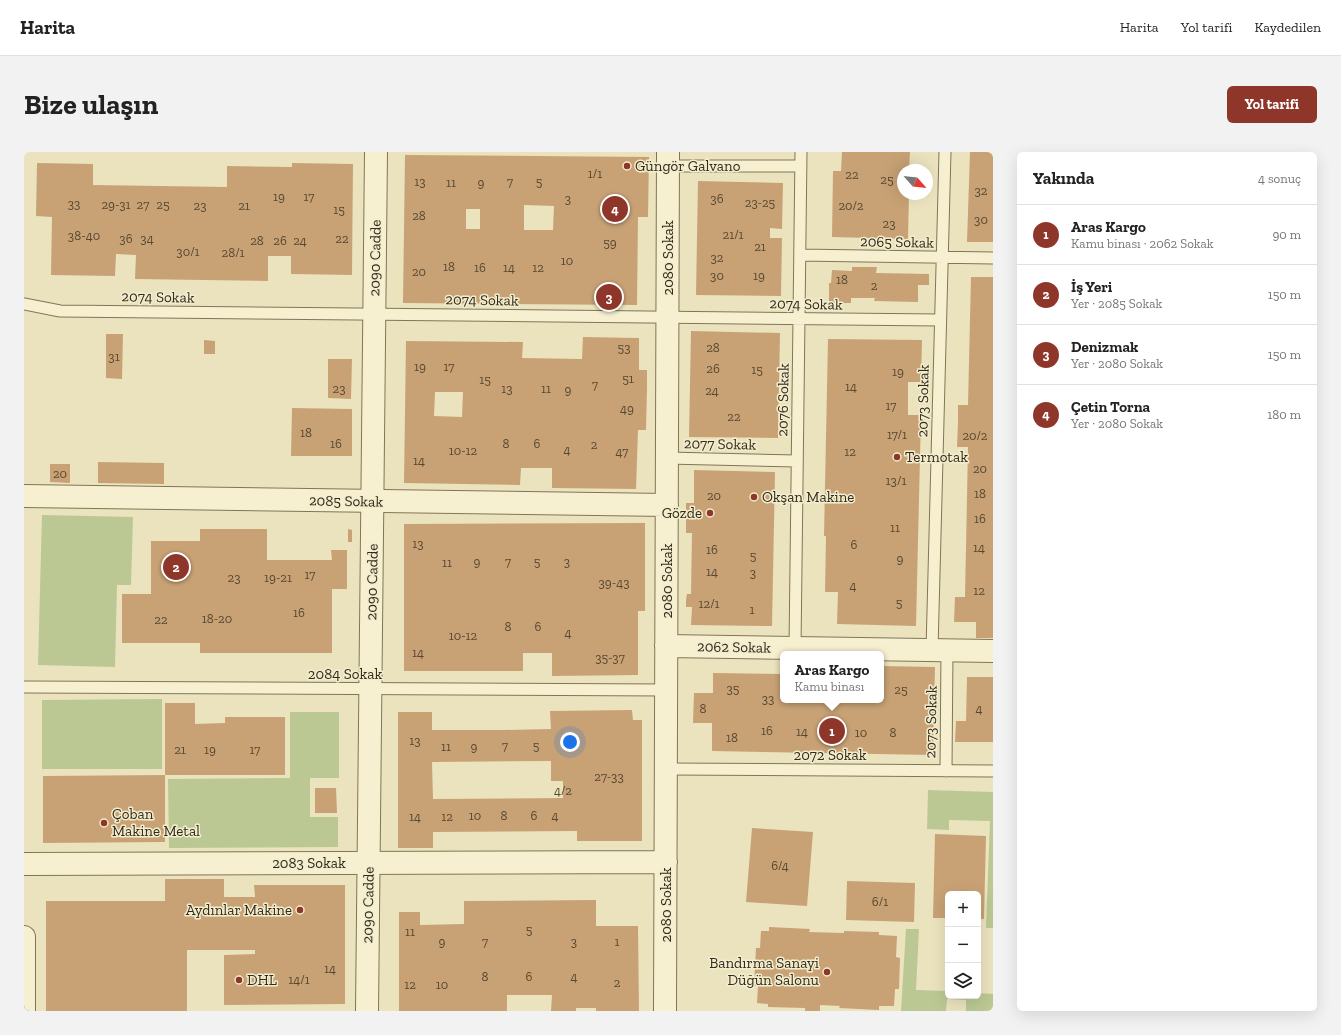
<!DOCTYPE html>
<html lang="tr">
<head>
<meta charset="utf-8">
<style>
	:root { --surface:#fff; --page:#f2f2f2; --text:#222; --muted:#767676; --line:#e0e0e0; --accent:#8f362b }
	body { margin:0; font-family:"Zilla Slab",serif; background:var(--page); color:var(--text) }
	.controls { position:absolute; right:12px; bottom:12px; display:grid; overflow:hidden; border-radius:6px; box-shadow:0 4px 16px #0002 }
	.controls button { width:36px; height:36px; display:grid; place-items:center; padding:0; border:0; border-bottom:1px solid var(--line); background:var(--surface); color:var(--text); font:20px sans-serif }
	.compass { position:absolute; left:873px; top:12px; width:36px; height:36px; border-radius:50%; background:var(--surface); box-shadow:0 4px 16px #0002; rotate:117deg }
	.you { position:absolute; left:546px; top:590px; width:14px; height:14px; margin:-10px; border:3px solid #fff; border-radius:50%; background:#1a73e8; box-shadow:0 0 0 6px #1a73e833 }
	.badge { display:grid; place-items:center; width:26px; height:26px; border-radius:50%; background:var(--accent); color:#fff; font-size:13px; font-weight:700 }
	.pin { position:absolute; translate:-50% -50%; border:2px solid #fff; box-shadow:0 1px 4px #0006 }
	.popup { position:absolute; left:756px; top:499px; width:104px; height:52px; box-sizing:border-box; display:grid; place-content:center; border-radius:6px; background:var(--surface); filter:drop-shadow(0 1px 3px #0005); font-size:13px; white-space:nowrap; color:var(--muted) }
	.popup b { font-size:15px; color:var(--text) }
	.popup::after { content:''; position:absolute; left:50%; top:100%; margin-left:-8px; border:8px solid transparent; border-top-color:var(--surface) }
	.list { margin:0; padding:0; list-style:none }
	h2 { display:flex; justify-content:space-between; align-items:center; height:52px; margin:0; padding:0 16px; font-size:17px }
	h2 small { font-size:13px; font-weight:400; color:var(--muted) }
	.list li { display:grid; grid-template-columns:26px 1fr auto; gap:12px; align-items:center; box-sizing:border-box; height:60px; padding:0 16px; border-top:1px solid var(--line) }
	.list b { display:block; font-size:15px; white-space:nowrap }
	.list p { margin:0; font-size:13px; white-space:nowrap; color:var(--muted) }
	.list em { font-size:13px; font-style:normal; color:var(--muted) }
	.icon { flex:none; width:22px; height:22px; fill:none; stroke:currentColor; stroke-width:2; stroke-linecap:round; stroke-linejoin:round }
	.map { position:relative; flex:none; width:969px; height:859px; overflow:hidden; border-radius:6px }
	header { display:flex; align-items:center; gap:24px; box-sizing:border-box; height:56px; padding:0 20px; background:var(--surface); border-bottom:1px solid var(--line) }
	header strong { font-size:19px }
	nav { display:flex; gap:22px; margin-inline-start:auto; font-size:14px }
	.intro { display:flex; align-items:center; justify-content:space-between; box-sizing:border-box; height:96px; padding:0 24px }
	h1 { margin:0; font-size:28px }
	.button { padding:10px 18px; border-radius:6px; background:var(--accent); color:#fff; font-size:14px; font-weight:700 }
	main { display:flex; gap:24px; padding:0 24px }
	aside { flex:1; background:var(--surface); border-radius:6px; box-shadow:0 4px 16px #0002 }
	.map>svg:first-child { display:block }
	.green { fill:#bbc893 }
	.building { fill:#c8a275; fill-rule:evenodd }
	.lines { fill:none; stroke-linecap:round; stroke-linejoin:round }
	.service-casing { stroke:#827458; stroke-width:13 }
	.minor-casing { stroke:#827458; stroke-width:24 }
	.tertiary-casing { stroke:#827458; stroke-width:24 }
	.service { stroke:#f7f0d0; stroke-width:11 }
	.minor { stroke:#f7f0d0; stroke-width:22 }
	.tertiary { stroke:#f7f0d0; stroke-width:22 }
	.poi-dot { fill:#8f362b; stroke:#f3edcd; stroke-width:1.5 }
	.labels { text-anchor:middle; stroke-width:3; stroke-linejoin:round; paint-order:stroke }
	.number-label { font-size:13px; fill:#584832 }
	.poi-label { font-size:15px; fill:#322a1c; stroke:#f3edcd; text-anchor:start }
	.street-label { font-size:15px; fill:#322a1c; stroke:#f3edcd }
</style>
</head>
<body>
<header>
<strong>Harita</strong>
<nav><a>Harita</a><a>Yol tarifi</a><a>Kaydedilen</a></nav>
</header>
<div class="intro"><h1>Bize ulaşın</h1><a class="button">Yol tarifi</a></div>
<main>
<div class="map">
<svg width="969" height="859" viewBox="0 0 969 859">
	<rect width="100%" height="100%" fill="#ebe3be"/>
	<!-- green -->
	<path class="green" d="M 18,363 L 109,365 L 107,433 L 93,433 L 91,515 L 14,513 Z
		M 138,547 L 138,617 L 18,617 L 18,548 Z
		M 266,560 L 315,560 L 315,626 L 286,626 L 286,665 L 314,665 L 314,695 L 145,696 L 144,627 L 266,626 Z
		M 904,638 L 969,640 L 969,776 L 962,776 L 966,669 L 925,668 L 925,678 L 903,677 Z
		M 882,777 L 895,777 L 892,838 L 924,839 L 924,844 L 954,844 L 954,841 L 969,842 L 969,859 L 942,859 L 942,848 L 923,847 L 922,859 L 877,859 Z"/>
	<!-- building -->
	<path class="building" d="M 818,0 L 886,0 L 885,18 L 879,18 L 879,42 L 885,42 L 884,87 L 808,85 L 809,19 L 817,19 Z
		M 946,0 L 969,0 L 969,90 L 943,90 Z
		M 381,3 L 625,5 L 624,65 L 614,65 L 613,153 L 379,151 ZM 500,53 L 530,54 L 529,78 L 500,78 ZM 442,57 L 456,57 L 456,77 L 442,77 Z
		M 13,11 L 69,12 L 69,33 L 203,35 L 203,14 L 268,15 L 268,11 L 329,12 L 328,123 L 267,122 L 267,104 L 244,104 L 244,129 L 111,127 L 112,103 L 92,102 L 91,124 L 27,123 L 28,65 L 12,64 Z
		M 674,29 L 759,31 L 758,77 L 746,76 L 746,86 L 758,86 L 757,144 L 672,143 Z
		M 828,115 L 853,115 L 852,121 L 905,122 L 905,133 L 894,133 L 894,150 L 850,149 L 851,146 L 827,146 L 827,151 L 805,151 L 805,131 L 807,131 L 808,118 L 828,119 Z
		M 947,125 L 969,125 L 969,486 L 952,486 L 952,470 L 930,470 L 931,445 L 941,445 L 944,295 L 933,295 L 934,270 L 934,253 L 944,253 Z
		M 667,179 L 756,181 L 754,286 L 665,285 Z
		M 82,182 L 99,182 L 98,227 L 82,226 Z
		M 559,185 L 615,186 L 615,218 L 623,218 L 623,235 L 622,278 L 614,278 L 612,337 L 528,336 L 528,316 L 497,316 L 496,333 L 380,331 L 382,189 L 499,190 L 498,206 L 558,207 ZM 411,240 L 439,240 L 438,265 L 410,264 Z
		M 804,187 L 898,188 L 897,230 L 884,230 L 884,263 L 897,263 L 892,474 L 813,472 L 814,440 L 801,440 L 802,384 L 800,384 Z
		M 180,188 L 191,189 L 191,202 L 180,202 Z
		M 304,207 L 328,207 L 327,247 L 304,246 Z
		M 268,256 L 328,257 L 328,304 L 267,304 Z
		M 74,310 L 140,311 L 140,332 L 74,331 Z
		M 26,312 L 46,312 L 46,331 L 26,330 Z
		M 670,318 L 751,320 L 748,474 L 667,473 L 668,455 L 662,455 L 662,448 L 663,442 L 667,442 L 668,381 L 662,381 L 662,351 L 670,351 Z
		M 621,371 L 621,459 L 614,459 L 614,523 L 528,524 L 528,501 L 499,501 L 499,519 L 380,519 L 380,372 Z
		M 176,377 L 243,377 L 243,408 L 308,408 L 307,398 L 323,398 L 323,437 L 308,437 L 308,501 L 176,501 L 176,491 L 98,491 L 98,442 L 127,442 L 127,389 L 176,389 Z
		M 324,377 L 328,378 L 328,390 L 324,390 Z
		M 857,514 L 911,515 L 909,603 L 688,599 L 688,571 L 669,571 L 670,541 L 689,541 L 689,521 L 759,522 L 759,548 L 857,548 Z
		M 943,525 L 969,525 L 969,590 L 931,590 L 932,569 L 942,569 Z
		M 141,551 L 171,551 L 171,572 L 201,571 L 201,565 L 261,565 L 261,623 L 141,623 Z
		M 608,558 L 609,568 L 618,568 L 618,689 L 553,689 L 553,679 L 409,680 L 409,696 L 374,696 L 374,560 L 408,560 L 408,578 L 479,578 L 527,577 L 526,559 ZM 527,609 L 527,629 L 539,629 L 539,646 L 409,647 L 408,610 Z
		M 141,623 L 141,690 L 19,691 L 19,624 Z
		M 291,636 L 312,636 L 313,661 L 291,661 Z
		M 728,676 L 789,680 L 783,754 L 722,750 Z
		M 911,682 L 962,684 L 960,767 L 954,767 L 954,742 L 924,742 L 924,766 L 909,766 Z
		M 141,727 L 200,727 L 200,745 L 231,745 L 230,733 L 321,733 L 321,852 L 200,853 L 200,803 L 231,802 L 231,798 L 163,798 L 163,859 L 22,859 L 22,749 L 141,749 Z
		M 823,729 L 891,731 L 890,770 L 822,768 Z
		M 572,748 L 572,774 L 614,774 L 615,859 L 572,859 L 572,856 L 552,856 L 552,859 L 527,859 L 528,843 L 483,843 L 483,859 L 375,859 L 375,760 L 396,760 L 396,773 L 440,772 L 440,749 Z
		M 745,775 L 786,777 L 785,780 L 820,781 L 820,779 L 855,780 L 855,783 L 873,784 L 872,805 L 876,806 L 875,837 L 871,837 L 870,854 L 855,854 L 855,858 L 815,856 L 816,854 L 796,853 L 796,859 L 781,859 L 781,856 L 744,855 L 744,852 L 733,851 L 734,834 L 730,834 L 732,796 L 736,796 L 737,779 L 745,779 Z"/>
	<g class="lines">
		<!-- service casing -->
		<g class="service-casing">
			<path id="service" d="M 644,14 L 777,14
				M 776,103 L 969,106
				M 0,152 L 36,159 L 916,168
				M 643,306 L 773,309
				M 771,496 L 777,0
				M 908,498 L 921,0
				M 0,535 L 642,538
				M 642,617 L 969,619
				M 922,619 L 923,498"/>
		</g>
		<!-- minor casing -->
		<g class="minor-casing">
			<path id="minor" d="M 0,344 L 643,353
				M 642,494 L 969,499
				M 0,712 L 642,710
				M 0,785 L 0,859
				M 641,859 L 644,0"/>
		</g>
		<!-- tertiary casing -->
		<g class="tertiary-casing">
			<path id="tertiary" d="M 343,859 L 352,0"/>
		</g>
		<!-- service -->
		<use href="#service" class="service"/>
		<!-- minor -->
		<use href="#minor" class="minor"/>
		<!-- tertiary -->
		<use href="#tertiary" class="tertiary"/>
	</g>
	<!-- markers -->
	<g class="poi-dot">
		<circle cx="603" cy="14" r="4"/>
		<circle cx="873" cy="305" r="4"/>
		<circle cx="730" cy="345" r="4"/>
		<circle cx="686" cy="361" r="4"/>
		<circle cx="80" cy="671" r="4"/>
		<circle cx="276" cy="758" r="4"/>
		<circle cx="803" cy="820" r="4"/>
		<circle cx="215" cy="828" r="4"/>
	</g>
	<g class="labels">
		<!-- number labels -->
		<g class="number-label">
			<text x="571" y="26">1/1</text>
			<text x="828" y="27">22</text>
			<text x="863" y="32">25</text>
			<text x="396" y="34">13</text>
			<text x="486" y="34">7</text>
			<text x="515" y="34">5</text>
			<text x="427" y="35">11</text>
			<text x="457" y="35">9</text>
			<text x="957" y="43">32</text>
			<text x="255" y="49">19</text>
			<text x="285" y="49">17</text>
			<text x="544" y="51">3</text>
			<text x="693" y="51">36</text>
			<text x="736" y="55">23-25</text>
			<text x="50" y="56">33</text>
			<text x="92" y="57">29-31</text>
			<text x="119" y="57">27</text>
			<text x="139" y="57">25</text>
			<text x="176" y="58">23</text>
			<text x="220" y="58">21</text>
			<text x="827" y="58">20/2</text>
			<text x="315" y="62">15</text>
			<text x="395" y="68">28</text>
			<text x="957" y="72">30</text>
			<text x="865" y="76">23</text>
			<text x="709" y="87">21/1</text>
			<text x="60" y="88">38-40</text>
			<text x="102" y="91">36</text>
			<text x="123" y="91">34</text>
			<text x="318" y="91">22</text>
			<text x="233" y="93">28</text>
			<text x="256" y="93">26</text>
			<text x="276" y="93">24</text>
			<text x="586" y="95">59</text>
			<text x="736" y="99">21</text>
			<text x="164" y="104">30/1</text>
			<text x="209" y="105">28/1</text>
			<text x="693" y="110">32</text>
			<text x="543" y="113">10</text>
			<text x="425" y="119">18</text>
			<text x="456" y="120">16</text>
			<text x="485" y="120">14</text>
			<text x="514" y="120">12</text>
			<text x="395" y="124">20</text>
			<text x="693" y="128">30</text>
			<text x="735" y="128">19</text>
			<text x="818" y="132">18</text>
			<text x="850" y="138">2</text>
			<text x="600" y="200">53</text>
			<text x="689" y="200">28</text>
			<text x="90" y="209">31</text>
			<text x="396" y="219">19</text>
			<text x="425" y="219">17</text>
			<text x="689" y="221">26</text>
			<text x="733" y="222">15</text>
			<text x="874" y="224">19</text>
			<text x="604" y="231">51</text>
			<text x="461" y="232">15</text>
			<text x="571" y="237">7</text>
			<text x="827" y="239">14</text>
			<text x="315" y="241">23</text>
			<text x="483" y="241">13</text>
			<text x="522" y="241">11</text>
			<text x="544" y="242">9</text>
			<text x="688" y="243">24</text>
			<text x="867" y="258">17</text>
			<text x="603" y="261">49</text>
			<text x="710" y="269">22</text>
			<text x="282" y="285">18</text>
			<text x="873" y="287">17/1</text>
			<text x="951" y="288">20/2</text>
			<text x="312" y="296">16</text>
			<text x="482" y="296">8</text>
			<text x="513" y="296">6</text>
			<text x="570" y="297">2</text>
			<text x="543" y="302">4</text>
			<text x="439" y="303">10-12</text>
			<text x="598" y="304">47</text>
			<text x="826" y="304">12</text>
			<text x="395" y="313">14</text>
			<text x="956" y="321">20</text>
			<text x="36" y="326">20</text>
			<text x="872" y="333">13/1</text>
			<text x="956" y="346">18</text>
			<text x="690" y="348">20</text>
			<text x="956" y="371">16</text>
			<text x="871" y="380">11</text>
			<text x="394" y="396">13</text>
			<text x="830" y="397">6</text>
			<text x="955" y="400">14</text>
			<text x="688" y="402">16</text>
			<text x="729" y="408">5</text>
			<text x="876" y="411">9</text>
			<text x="453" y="414">9</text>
			<text x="484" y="414">7</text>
			<text x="513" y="414">5</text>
			<text x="543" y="414">3</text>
			<text x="423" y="415">11</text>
			<text x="688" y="424">14</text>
			<text x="729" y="425">3</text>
			<text x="286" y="427">17</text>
			<text x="210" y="430">23</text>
			<text x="254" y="430">19-21</text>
			<text x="590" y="435">39-43</text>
			<text x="829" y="438">4</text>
			<text x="955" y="443">12</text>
			<text x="875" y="455">5</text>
			<text x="685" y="456">12/1</text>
			<text x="728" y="462">1</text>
			<text x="275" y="465">16</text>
			<text x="193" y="471">18-20</text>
			<text x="137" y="472">22</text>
			<text x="484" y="479">8</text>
			<text x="514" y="479">6</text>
			<text x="544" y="485">4</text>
			<text x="439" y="488">10-12</text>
			<text x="394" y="505">14</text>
			<text x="586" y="510">35-37</text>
			<text x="709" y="541">35</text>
			<text x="877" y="542">25</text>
			<text x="744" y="551">33</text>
			<text x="679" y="561">8</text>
			<text x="955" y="561">4</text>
			<text x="743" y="583">16</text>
			<text x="778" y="584">14</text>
			<text x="837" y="585">10</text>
			<text x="869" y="585">8</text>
			<text x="708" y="590">18</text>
			<text x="391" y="593">13</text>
			<text x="481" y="598">7</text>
			<text x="512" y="598">5</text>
			<text x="422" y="599">11</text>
			<text x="450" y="599">9</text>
			<text x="156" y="602">21</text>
			<text x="186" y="602">19</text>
			<text x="231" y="602">17</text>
			<text x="585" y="629">27-33</text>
			<text x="539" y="643">4/2</text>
			<text x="451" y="668">10</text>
			<text x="480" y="668">8</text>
			<text x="510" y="668">6</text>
			<text x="531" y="668">4</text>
			<text x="391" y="669">14</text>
			<text x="423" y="669">12</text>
			<text x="756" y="718">6/4</text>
			<text x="856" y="754">6/1</text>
			<text x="505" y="782">5</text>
			<text x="386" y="784">11</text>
			<text x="418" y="794">9</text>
			<text x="461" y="794">7</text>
			<text x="550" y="794">3</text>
			<text x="593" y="794">1</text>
			<text x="306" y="821">14</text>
			<text x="461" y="829">8</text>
			<text x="505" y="829">6</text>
			<text x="550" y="829">4</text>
			<text x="275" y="832">14/1</text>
			<text x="593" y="835">2</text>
			<text x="386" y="837">12</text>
			<text x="418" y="837">10</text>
		</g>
		<!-- poi labels -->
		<g class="poi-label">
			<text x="611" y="19">Güngör Galvano</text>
			<text x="881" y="310">Termotak</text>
			<text x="738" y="350">Okşan Makine</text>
			<text x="678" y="366" text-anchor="end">Gözde</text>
			<text x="88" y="667">Çoban<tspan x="88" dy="17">Makine Metal</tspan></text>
			<text x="268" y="763" text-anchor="end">Aydınlar Makine</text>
			<text x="795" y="816" text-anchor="end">Bandırma Sanayi<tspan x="795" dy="17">Düğün Salonu</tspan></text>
			<text x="223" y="833">DHL</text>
		</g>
		<!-- street labels -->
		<g class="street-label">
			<text transform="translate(873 90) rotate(1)" y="5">2065 Sokak</text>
			<text transform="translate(351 106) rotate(-89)" y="5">2090 Cadde</text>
			<text transform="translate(644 106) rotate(-90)" y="5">2080 Sokak</text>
			<text transform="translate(134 145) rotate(1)" y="5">2074 Sokak</text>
			<text transform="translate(458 148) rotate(1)" y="5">2074 Sokak</text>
			<text transform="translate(782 152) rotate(1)" y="5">2074 Sokak</text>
			<text transform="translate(759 248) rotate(-89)" y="5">2076 Sokak</text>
			<text transform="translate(899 249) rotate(-89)" y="5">2073 Sokak</text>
			<text transform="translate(696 292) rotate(1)" y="5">2077 Sokak</text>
			<text transform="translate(322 349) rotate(1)" y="5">2085 Sokak</text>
			<text transform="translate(643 429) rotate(-90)" y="5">2080 Sokak</text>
			<text transform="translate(348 430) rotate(-89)" y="5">2090 Cadde</text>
			<text transform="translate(710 495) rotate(1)" y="5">2062 Sokak</text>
			<text x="321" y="527">2084 Sokak</text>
			<text transform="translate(907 570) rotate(-89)" y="5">2073 Sokak</text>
			<text x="806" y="608">2072 Sokak</text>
			<text x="285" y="716">2083 Sokak</text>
			<text transform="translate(344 753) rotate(-89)" y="5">2090 Cadde</text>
			<text transform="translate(642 753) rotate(-90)" y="5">2080 Sokak</text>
		</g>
	</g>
</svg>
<div class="controls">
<button>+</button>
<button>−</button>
<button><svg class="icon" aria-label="layers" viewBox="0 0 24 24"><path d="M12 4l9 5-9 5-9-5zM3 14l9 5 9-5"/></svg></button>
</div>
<svg class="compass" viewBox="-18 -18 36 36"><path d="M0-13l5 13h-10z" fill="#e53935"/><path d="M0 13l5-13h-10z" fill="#767676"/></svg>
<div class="you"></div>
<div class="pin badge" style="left:808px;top:579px">1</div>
<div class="popup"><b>Aras Kargo</b>Kamu binası</div>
<div class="pin badge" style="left:152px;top:415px">2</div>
<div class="pin badge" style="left:585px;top:145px">3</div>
<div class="pin badge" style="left:591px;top:57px">4</div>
</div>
<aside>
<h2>Yakında<small>4 sonuç</small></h2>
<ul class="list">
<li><span class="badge">1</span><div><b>Aras Kargo</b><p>Kamu binası · 2062 Sokak</p></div><em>90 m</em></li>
<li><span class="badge">2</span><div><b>İş Yeri</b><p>Yer · 2085 Sokak</p></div><em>150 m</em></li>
<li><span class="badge">3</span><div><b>Denizmak</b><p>Yer · 2080 Sokak</p></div><em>150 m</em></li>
<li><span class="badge">4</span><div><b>Çetin Torna</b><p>Yer · 2080 Sokak</p></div><em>180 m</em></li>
</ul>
</aside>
</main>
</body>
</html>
